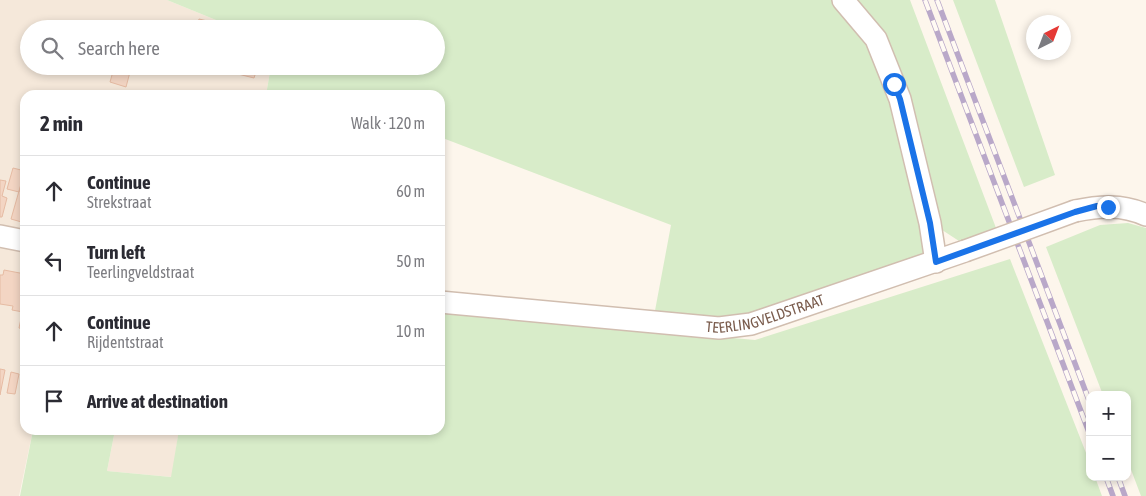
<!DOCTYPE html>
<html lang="en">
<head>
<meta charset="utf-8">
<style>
	:root { --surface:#fff; --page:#f2f2f3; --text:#2b2b33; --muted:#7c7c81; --line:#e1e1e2 }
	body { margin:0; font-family:"Asap Condensed",sans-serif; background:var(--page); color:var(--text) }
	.controls { position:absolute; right:15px; bottom:15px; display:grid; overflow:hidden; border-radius:10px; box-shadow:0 2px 8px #0003 }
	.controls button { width:45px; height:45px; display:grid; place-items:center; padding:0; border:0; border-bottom:1px solid var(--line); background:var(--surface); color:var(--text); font:25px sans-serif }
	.compass { position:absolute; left:1026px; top:15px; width:45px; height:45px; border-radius:50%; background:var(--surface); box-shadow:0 2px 8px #0003; rotate:42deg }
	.stop { position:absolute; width:15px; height:15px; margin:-11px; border:4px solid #1a73e8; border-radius:50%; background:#fff }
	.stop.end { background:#1a73e8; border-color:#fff; box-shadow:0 1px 5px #0008 }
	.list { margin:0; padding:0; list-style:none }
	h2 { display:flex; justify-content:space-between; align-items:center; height:65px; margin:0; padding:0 20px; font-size:21px }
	h2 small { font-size:16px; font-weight:400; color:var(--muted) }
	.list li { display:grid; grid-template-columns:32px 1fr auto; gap:15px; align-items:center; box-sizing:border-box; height:70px; padding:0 20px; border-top:1px solid var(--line) }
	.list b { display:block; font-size:19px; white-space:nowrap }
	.list p { margin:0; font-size:16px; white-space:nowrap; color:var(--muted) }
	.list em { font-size:16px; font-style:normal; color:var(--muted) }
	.icon { flex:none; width:28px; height:28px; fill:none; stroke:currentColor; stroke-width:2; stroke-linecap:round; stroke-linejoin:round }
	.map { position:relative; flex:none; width:1146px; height:496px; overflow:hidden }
	.search { position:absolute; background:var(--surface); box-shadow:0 2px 8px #0003; left:20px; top:20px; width:425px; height:55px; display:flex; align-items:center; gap:12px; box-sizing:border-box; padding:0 18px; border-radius:28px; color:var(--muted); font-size:19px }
	.panel { position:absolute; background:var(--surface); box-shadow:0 2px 8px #0003; left:20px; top:90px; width:425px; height:345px; border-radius:15px }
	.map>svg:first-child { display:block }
	.residential { fill:#f5e8da }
	.green { fill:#d8ecc9 }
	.building { fill:#f3d5c3; stroke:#e6bba3 }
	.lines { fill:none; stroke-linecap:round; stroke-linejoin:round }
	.minor-casing { stroke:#d1beb0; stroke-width:24 }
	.minor { stroke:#fff; stroke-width:21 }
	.rail-casing { stroke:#b9a8c9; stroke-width:5.5 }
	.rail { stroke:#fffaf3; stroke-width:4; stroke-dasharray:11; stroke-linecap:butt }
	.minor-bridge-casing { stroke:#d1beb0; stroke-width:24; stroke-linecap:butt }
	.minor-bridge { stroke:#fff; stroke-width:21 }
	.route { stroke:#1a73e8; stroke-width:6 }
	.labels { text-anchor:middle; stroke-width:5; stroke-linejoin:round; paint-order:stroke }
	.street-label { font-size:15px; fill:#7a5c4d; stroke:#fffaf3 }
</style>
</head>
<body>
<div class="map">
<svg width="1146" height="496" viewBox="0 0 1146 496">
	<rect width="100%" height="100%" fill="#fdf6ec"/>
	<!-- residential -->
	<path class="residential" d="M 0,0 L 167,0 L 238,29 L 29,29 L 29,66 L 271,66 L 266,95 L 25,95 L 25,430 L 33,430 L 19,496 L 0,496 Z
		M 115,430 L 179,430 L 172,477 L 107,471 Z"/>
	<!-- green -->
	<path class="green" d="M 167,0 L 832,0 C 840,9 851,17 858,27 C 897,80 913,184 928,248 L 924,259 L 746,320 L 654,316 L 671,225 L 440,137 L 440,95 L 266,95 L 271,66 L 436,66 L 436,29 L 238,29 Z
		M 853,0 L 910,0 L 996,228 L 959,241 L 936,226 Z
		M 953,0 L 995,0 L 1055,175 L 1024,187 Z
		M 1128,223 L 1146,228 L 1146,496 L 1141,496 L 1127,459 L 1127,395 L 1103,395 L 1046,247 L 1100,225 Z
		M 1010,259 L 1090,463 L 1090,477 L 1095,477 L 1102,496 L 20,496 L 33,430 L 115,430 L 107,471 L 171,477 L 179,430 L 440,430 L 440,311 L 755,340 Z"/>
	<!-- building -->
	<path class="building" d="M 199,19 L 228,26 L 227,29 L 196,29 Z
		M 138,23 L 154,28 L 153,29 L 136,29 Z
		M 223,66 L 258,66 L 254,78 L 222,70 Z
		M 114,68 L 130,72 L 126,87 L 110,82 Z
		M 13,168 L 25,171 L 19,192 L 7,189 Z
		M 25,170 L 25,223 L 11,219 Z
		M 0,180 L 6,181 L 2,196 L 7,198 L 2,217 L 0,217 Z
		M 4,270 L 25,274 L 23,312 L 12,310 L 13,306 L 0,304 L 0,275 L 3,275 Z
		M 25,300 L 25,330 L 19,328 Z
		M 0,369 L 5,370 L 0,395 Z
		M 11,372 L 19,374 L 15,394 L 7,393 Z"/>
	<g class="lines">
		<!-- minor casing -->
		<g class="minor-casing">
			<g id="minor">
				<path d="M 843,0 L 876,39 L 900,99 L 930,223 L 936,262"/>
				<path d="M 1075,211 C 1099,206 1122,204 1146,215"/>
				<path d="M 0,236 L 25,241"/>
				<path id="s1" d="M 440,302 L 719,328 L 751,324 L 766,319 L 965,251"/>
			</g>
		</g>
		<!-- minor -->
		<use href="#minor" class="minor"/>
		<!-- rail casing -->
		<g class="rail-casing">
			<path id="rail" d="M 925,0 L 1090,435
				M 937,0 L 1090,403
				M 1106,477 L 1113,496
				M 1118,477 L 1125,496"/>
		</g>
		<!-- rail -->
		<use href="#rail" class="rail"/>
		<!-- minor-bridge casing -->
		<g class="minor-bridge-casing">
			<path id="minor-bridge" d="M 965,251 L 1075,211"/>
		</g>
		<!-- minor-bridge -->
		<use href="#minor-bridge" class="minor-bridge"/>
	</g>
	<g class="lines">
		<!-- route -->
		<path class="route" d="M 894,84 L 900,99 L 930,223 L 936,262 L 1075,212 L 1097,206 L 1108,207"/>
	</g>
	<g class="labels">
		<!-- street labels -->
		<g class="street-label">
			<text dy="5" stroke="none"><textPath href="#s1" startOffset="328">TEERLINGVELDSTRAAT</textPath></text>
		</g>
	</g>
</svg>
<div class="controls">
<button>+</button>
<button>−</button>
</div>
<svg class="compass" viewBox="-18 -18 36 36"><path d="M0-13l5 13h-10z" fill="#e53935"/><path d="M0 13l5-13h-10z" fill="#7c7c81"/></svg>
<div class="stop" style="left:894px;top:84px"></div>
<div class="stop end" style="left:1108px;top:207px"></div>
<div class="search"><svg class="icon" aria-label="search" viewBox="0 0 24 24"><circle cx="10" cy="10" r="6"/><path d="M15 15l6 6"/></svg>Search here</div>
<section class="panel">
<h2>2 min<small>Walk · 120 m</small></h2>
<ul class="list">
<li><svg class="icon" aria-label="ahead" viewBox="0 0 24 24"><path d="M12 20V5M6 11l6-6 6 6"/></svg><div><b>Continue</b><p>Strekstraat</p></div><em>60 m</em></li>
<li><svg class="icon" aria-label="left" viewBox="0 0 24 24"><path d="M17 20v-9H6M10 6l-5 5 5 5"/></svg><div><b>Turn left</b><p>Teerlingveldstraat</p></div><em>50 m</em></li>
<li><svg class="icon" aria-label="ahead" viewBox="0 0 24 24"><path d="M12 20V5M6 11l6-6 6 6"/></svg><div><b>Continue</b><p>Rijdentstraat</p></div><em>10 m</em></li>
<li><svg class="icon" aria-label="arrive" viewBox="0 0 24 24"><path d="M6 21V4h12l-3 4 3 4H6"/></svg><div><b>Arrive at destination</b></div></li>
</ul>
</section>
</div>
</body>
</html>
